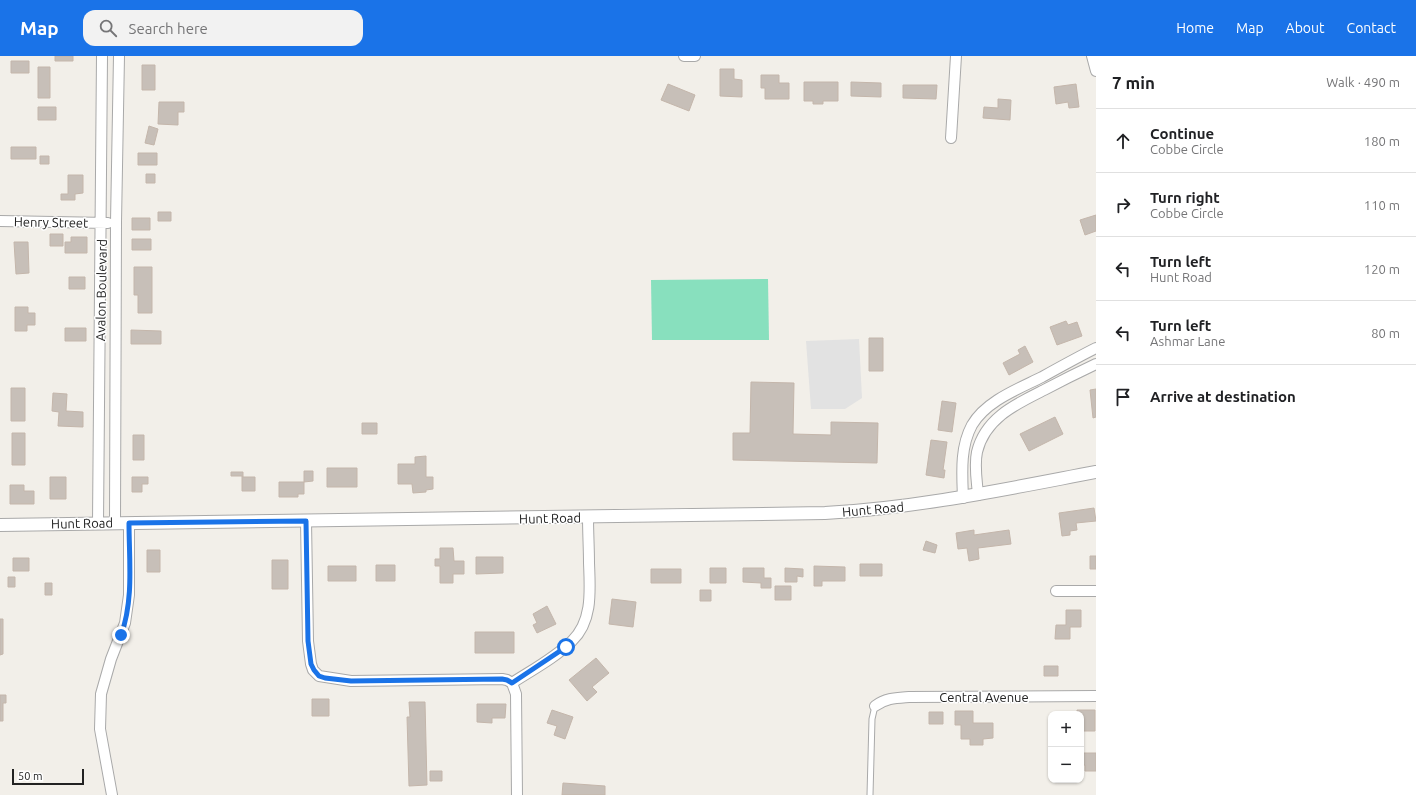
<!DOCTYPE html>
<html lang="en">
<head>
<meta charset="utf-8">
<style>
	:root { --surface:#fff; --page:#f2f2f2; --text:#202124; --muted:#757577; --line:#e0e0e0; --accent:#1a73e8 }
	body { margin:0; font-family:Ubuntu,sans-serif; background:var(--page); color:var(--text) }
	.controls { position:absolute; right:12px; bottom:12px; display:grid; overflow:hidden; border-radius:8px; box-shadow:0 1px 3px #0004 }
	.controls button { width:36px; height:36px; display:grid; place-items:center; padding:0; border:0; border-bottom:1px solid var(--line); background:var(--surface); color:var(--text); font:20px sans-serif }
	.scale { position:absolute; left:12px; bottom:10px; width:72px; box-sizing:border-box; padding-left:4px; border:2px solid #222; border-top:0; font-size:11px; line-height:14px; white-space:nowrap; color:#222; -webkit-text-stroke:3px #fff; paint-order:stroke }
	.stop { position:absolute; width:12px; height:12px; margin:-9px; border:3px solid #1a73e8; border-radius:50%; background:#fff }
	.stop.end { background:#1a73e8; border-color:#fff; box-shadow:0 1px 4px #0008 }
	.list { margin:0; padding:0; list-style:none }
	h2 { display:flex; justify-content:space-between; align-items:center; height:52px; margin:0; padding:0 16px; font-size:17px }
	h2 small { font-size:13px; font-weight:400; color:var(--muted) }
	.list li { display:grid; grid-template-columns:26px 1fr auto; gap:12px; align-items:center; box-sizing:border-box; height:64px; padding:0 16px; border-top:1px solid var(--line) }
	.list b { display:block; font-size:15px; white-space:nowrap }
	.list p { margin:0; font-size:13px; white-space:nowrap; color:var(--muted) }
	.list em { font-size:13px; font-style:normal; color:var(--muted) }
	.icon { flex:none; width:22px; height:22px; fill:none; stroke:currentColor; stroke-width:2; stroke-linecap:round; stroke-linejoin:round }
	.map { position:relative; flex:none; width:1096px; height:739px; overflow:hidden }
	header { display:flex; align-items:center; gap:24px; box-sizing:border-box; height:56px; padding:0 20px; background:var(--accent); color:#fff }
	header strong { font-size:19px }
	nav { display:flex; gap:22px; margin-inline-start:auto; font-size:14px }
	.search { width:280px; height:36px; background:var(--page); display:flex; align-items:center; gap:10px; box-sizing:border-box; padding:0 14px; border-radius:12px; color:var(--muted); font-size:15px }
	main { display:flex }
	aside { flex:1; background:var(--surface) }
	.map>svg:first-child { display:block }
	.pitch { fill:#88e0be }
	.parking { fill:#e2e2e2 }
	.building { fill:#c7bfb8; stroke:#c4b6ab }
	.lines { fill:none; stroke-linecap:round; stroke-linejoin:round }
	.service-casing { stroke:#a9a9a9; stroke-width:7 }
	.minor-casing { stroke:#a9a9a9; stroke-width:12 }
	.tertiary-casing { stroke:#a9a9a9; stroke-width:14 }
	.service { stroke:#fff; stroke-width:5 }
	.minor { stroke:#fff; stroke-width:10 }
	.tertiary { stroke:#fff; stroke-width:12 }
	.route { stroke:#1a73e8; stroke-width:5 }
	.labels { text-anchor:middle; stroke-width:3; stroke-linejoin:round; paint-order:stroke }
	.street-label { font-size:13px; fill:#222; stroke:#fff }
</style>
</head>
<body>
<header>
<strong>Map</strong>
<div class="search"><svg class="icon" aria-label="search" viewBox="0 0 24 24"><circle cx="10" cy="10" r="6"/><path d="M15 15l6 6"/></svg>Search here</div>
<nav><a>Home</a><a>Map</a><a>About</a><a>Contact</a></nav>
</header>
<main>
<div class="map">
<svg width="1096" height="739" viewBox="0 0 1096 739">
	<rect width="100%" height="100%" fill="#f2efe9"/>
	<!-- pitch -->
	<path class="pitch" d="M 768,223 L 769,284 L 652,284 L 651,224 Z"/>
	<!-- parking -->
	<path class="parking" d="M 859,283 L 862,342 L 845,353 L 811,353 L 806,285 Z"/>
	<!-- building -->
	<path class="building" d="M 55,0 L 73,0 L 73,5 L 55,5 Z
		M 11,5 L 29,5 L 29,17 L 11,17 Z
		M 142,9 L 155,9 L 155,34 L 142,34 Z
		M 38,11 L 50,11 L 50,42 L 38,42 Z
		M 720,13 L 734,13 L 734,23 L 742,24 L 742,41 L 720,40 Z
		M 761,19 L 779,19 L 779,27 L 789,27 L 789,43 L 765,43 L 765,32 L 761,32 Z
		M 804,26 L 838,26 L 838,45 L 823,45 L 823,48 L 813,48 L 813,45 L 804,45 Z
		M 851,26 L 881,27 L 881,41 L 851,40 Z
		M 668,28 L 695,39 L 689,55 L 661,44 Z
		M 1076,28 L 1079,51 L 1069,52 L 1068,46 L 1056,48 L 1054,31 Z
		M 903,29 L 937,29 L 936,43 L 903,42 Z
		M 998,43 L 1011,44 L 1010,64 L 983,62 L 984,51 L 998,52 Z
		M 159,46 L 184,46 L 184,56 L 178,56 L 178,69 L 158,68 Z
		M 38,51 L 56,51 L 56,64 L 38,64 Z
		M 149,70 L 158,73 L 154,89 L 145,87 Z
		M 11,91 L 36,91 L 36,103 L 11,103 Z
		M 138,97 L 157,97 L 157,109 L 138,109 Z
		M 40,100 L 49,100 L 49,108 L 40,108 Z
		M 146,118 L 155,118 L 155,127 L 146,127 Z
		M 68,119 L 83,119 L 83,137 L 75,138 L 75,144 L 61,144 L 61,138 L 68,138 Z
		M 158,156 L 171,156 L 171,165 L 158,165 Z
		M 1096,159 L 1096,175 L 1085,179 L 1080,164 Z
		M 132,162 L 150,162 L 150,174 L 132,174 Z
		M 50,178 L 63,178 L 63,190 L 50,190 Z
		M 71,181 L 87,181 L 87,197 L 65,197 L 65,186 L 71,186 Z
		M 132,183 L 151,183 L 151,194 L 132,194 Z
		M 14,186 L 28,186 L 29,217 L 16,218 Z
		M 134,211 L 152,211 L 152,257 L 138,257 L 138,239 L 134,239 Z
		M 69,221 L 85,221 L 85,233 L 69,233 Z
		M 15,251 L 28,251 L 28,257 L 35,257 L 35,269 L 27,269 L 27,275 L 15,275 Z
		M 1066,265 L 1068,269 L 1077,266 L 1082,280 L 1057,289 L 1050,271 Z
		M 65,272 L 86,272 L 86,285 L 65,285 Z
		M 131,274 L 161,275 L 161,288 L 131,288 Z
		M 869,282 L 883,282 L 883,315 L 869,315 Z
		M 1025,290 L 1033,306 L 1009,319 L 1003,307 L 1020,298 L 1018,294 Z
		M 751,326 L 794,327 L 793,378 L 831,379 L 831,366 L 878,367 L 877,407 L 733,404 L 733,377 L 750,377 Z
		M 11,332 L 25,332 L 25,365 L 11,365 Z
		M 1096,333 L 1096,361 L 1093,362 L 1090,334 Z
		M 53,337 L 67,338 L 66,355 L 83,356 L 83,371 L 58,370 L 59,356 L 52,355 Z
		M 942,345 L 956,347 L 952,376 L 938,374 Z
		M 1055,361 L 1063,378 L 1029,395 L 1020,378 Z
		M 362,367 L 377,367 L 377,378 L 362,378 Z
		M 12,377 L 25,377 L 25,409 L 12,409 Z
		M 133,379 L 144,379 L 144,404 L 133,404 Z
		M 931,384 L 947,386 L 943,414 L 945,414 L 944,422 L 926,419 Z
		M 426,400 L 426,421 L 433,421 L 433,433 L 426,434 L 426,436 L 413,437 L 412,428 L 398,428 L 398,408 L 415,408 L 415,401 Z
		M 327,412 L 357,412 L 357,431 L 327,431 Z
		M 304,415 L 313,415 L 313,425 L 304,426 Z
		M 231,416 L 243,416 L 243,421 L 255,421 L 255,435 L 242,435 L 242,420 L 231,420 Z
		M 50,421 L 66,421 L 66,443 L 50,443 Z
		M 132,421 L 148,421 L 148,428 L 142,428 L 142,436 L 132,436 Z
		M 279,426 L 304,426 L 304,438 L 298,438 L 298,441 L 279,441 Z
		M 10,429 L 24,429 L 24,435 L 34,435 L 34,448 L 10,448 Z
		M 1094,452 L 1096,465 L 1076,467 L 1077,474 L 1070,475 L 1070,479 L 1062,480 L 1059,457 Z
		M 974,474 L 974,479 L 1009,474 L 1011,488 L 978,492 L 979,503 L 969,505 L 967,492 L 958,493 L 956,477 Z
		M 926,485 L 937,489 L 935,497 L 923,494 Z
		M 440,492 L 453,492 L 454,505 L 464,505 L 464,518 L 453,518 L 453,527 L 440,527 L 440,510 L 435,510 L 435,503 L 440,503 Z
		M 147,494 L 160,494 L 160,516 L 147,516 Z
		M 1090,500 L 1096,500 L 1096,513 L 1090,513 Z
		M 476,501 L 503,501 L 503,517 L 476,518 Z
		M 13,502 L 29,502 L 29,515 L 13,515 Z
		M 272,504 L 288,504 L 288,533 L 272,533 Z
		M 860,508 L 882,508 L 882,520 L 860,520 Z
		M 376,509 L 395,509 L 395,525 L 376,525 Z
		M 328,510 L 356,510 L 356,525 L 328,525 Z
		M 814,510 L 845,511 L 845,525 L 822,525 L 822,530 L 814,530 Z
		M 710,512 L 726,512 L 726,527 L 710,527 Z
		M 743,512 L 764,512 L 764,522 L 771,522 L 771,532 L 761,532 L 761,527 L 743,526 Z
		M 785,512 L 803,513 L 803,521 L 797,520 L 797,526 L 785,526 Z
		M 651,513 L 681,513 L 681,527 L 651,527 Z
		M 8,521 L 15,521 L 15,531 L 8,531 Z
		M 45,527 L 52,527 L 52,539 L 45,539 Z
		M 775,530 L 791,530 L 791,544 L 775,544 Z
		M 700,534 L 711,534 L 711,545 L 700,545 Z
		M 612,543 L 636,546 L 633,571 L 609,568 Z
		M 547,550 L 556,568 L 537,577 L 533,569 L 537,567 L 533,558 Z
		M 1066,554 L 1081,554 L 1081,571 L 1070,571 L 1070,583 L 1055,583 L 1056,569 L 1066,569 Z
		M 0,563 L 3,563 L 3,598 L 0,599 Z
		M 475,576 L 514,576 L 514,597 L 475,597 Z
		M 596,602 L 609,617 L 592,631 L 597,636 L 587,645 L 569,624 Z
		M 1044,610 L 1058,610 L 1058,620 L 1044,620 Z
		M 0,639 L 6,639 L 6,647 L 3,647 L 3,665 L 0,665 Z
		M 312,643 L 329,643 L 329,660 L 312,660 Z
		M 409,646 L 425,646 L 427,729 L 409,730 L 407,661 L 410,661 Z
		M 477,648 L 506,648 L 505,662 L 492,662 L 492,667 L 477,666 Z
		M 552,654 L 573,661 L 565,683 L 554,679 L 557,670 L 547,667 Z
		M 1077,654 L 1095,654 L 1095,675 L 1081,675 L 1081,658 L 1077,658 Z
		M 955,655 L 973,655 L 973,667 L 993,667 L 993,682 L 983,683 L 983,689 L 970,689 L 970,683 L 961,683 L 961,669 L 955,669 Z
		M 929,656 L 943,656 L 943,668 L 929,668 Z
		M 1081,697 L 1096,697 L 1096,715 L 1085,715 L 1085,709 L 1081,709 Z
		M 430,715 L 442,715 L 442,725 L 430,725 Z
		M 563,727 L 605,730 L 605,739 L 562,739 Z"/>
	<g class="lines">
		<!-- service casing -->
		<g class="service-casing">
			<path id="service" d="M 870,739 L 872,663 L 875,650"/>
		</g>
		<!-- minor casing -->
		<g class="minor-casing">
			<path id="minor" d="M 684,0 L 695,0
				M 1092,0 L 1096,15
				M 951,82 L 956,0
				M 0,165 L 108,167
				M 978,439 C 977,425 974,410 977,396 C 985,362 1016,348 1044,334 C 1061,325 1079,316 1096,308
				M 963,442 C 962,417 960,391 972,369 C 986,345 1018,333 1042,321 C 1060,311 1078,301 1096,292
				M 306,465 L 308,585 L 311,608 L 313,614 L 319,620 L 351,625 L 502,623 L 507,624 L 512,627 C 532,614 555,602 572,585 C 593,565 590,534 589,507 C 589,492 588,477 588,461
				M 98,467 L 102,0
				M 115,467 L 116,166 L 119,0
				M 1056,535 L 1096,535
				M 512,627 L 516,638 L 517,739
				M 875,650 C 886,642 896,642 909,641 L 1096,640
				M 112,739 L 100,673 L 101,638 L 111,603 L 125,567 L 129,539 L 129,467"/>
		</g>
		<!-- tertiary casing -->
		<g class="tertiary-casing">
			<path id="tertiary" d="M 0,469 L 825,457 C 917,452 1006,433 1096,416"/>
		</g>
		<!-- service -->
		<use href="#service" class="service"/>
		<!-- minor -->
		<use href="#minor" class="minor"/>
		<!-- tertiary -->
		<use href="#tertiary" class="tertiary"/>
	</g>
	<g class="lines">
		<!-- route -->
		<path class="route" d="M 121,579 C 134,544 129,503 129,467 L 306,465 L 308,585 L 311,608 L 314,614 L 319,620 L 325,622 L 351,625 L 502,623 L 507,624 L 512,627 L 566,591"/>
	</g>
	<g class="labels">
		<!-- street labels -->
		<g class="street-label">
			<text transform="translate(51 166) rotate(1)" y="5">Henry Street</text>
			<text transform="translate(101 234) rotate(-89)" y="5">Avalon Boulevard</text>
			<text transform="translate(873 453) rotate(-5)" y="5">Hunt Road</text>
			<text transform="translate(550 462) rotate(-1)" y="5">Hunt Road</text>
			<text transform="translate(82 467) rotate(-1)" y="5">Hunt Road</text>
			<text x="984" y="646">Central Avenue</text>
		</g>
	</g>
</svg>
<div class="controls">
<button>+</button>
<button>−</button>
</div>
<div class="scale">50 m</div>
<div class="stop" style="left:566px;top:591px"></div>
<div class="stop end" style="left:121px;top:579px"></div>
</div>
<aside>
<h2>7 min<small>Walk · 490 m</small></h2>
<ul class="list">
<li><svg class="icon" aria-label="ahead" viewBox="0 0 24 24"><path d="M12 20V5M6 11l6-6 6 6"/></svg><div><b>Continue</b><p>Cobbe Circle</p></div><em>180 m</em></li>
<li><svg class="icon" aria-label="right" viewBox="0 0 24 24"><path d="M7 20v-9h11M14 6l5 5-5 5"/></svg><div><b>Turn right</b><p>Cobbe Circle</p></div><em>110 m</em></li>
<li><svg class="icon" aria-label="left" viewBox="0 0 24 24"><path d="M17 20v-9H6M10 6l-5 5 5 5"/></svg><div><b>Turn left</b><p>Hunt Road</p></div><em>120 m</em></li>
<li><svg class="icon" aria-label="left" viewBox="0 0 24 24"><path d="M17 20v-9H6M10 6l-5 5 5 5"/></svg><div><b>Turn left</b><p>Ashmar Lane</p></div><em>80 m</em></li>
<li><svg class="icon" aria-label="arrive" viewBox="0 0 24 24"><path d="M6 21V4h12l-3 4 3 4H6"/></svg><div><b>Arrive at destination</b></div></li>
</ul>
</aside>
</main>
</body>
</html>
